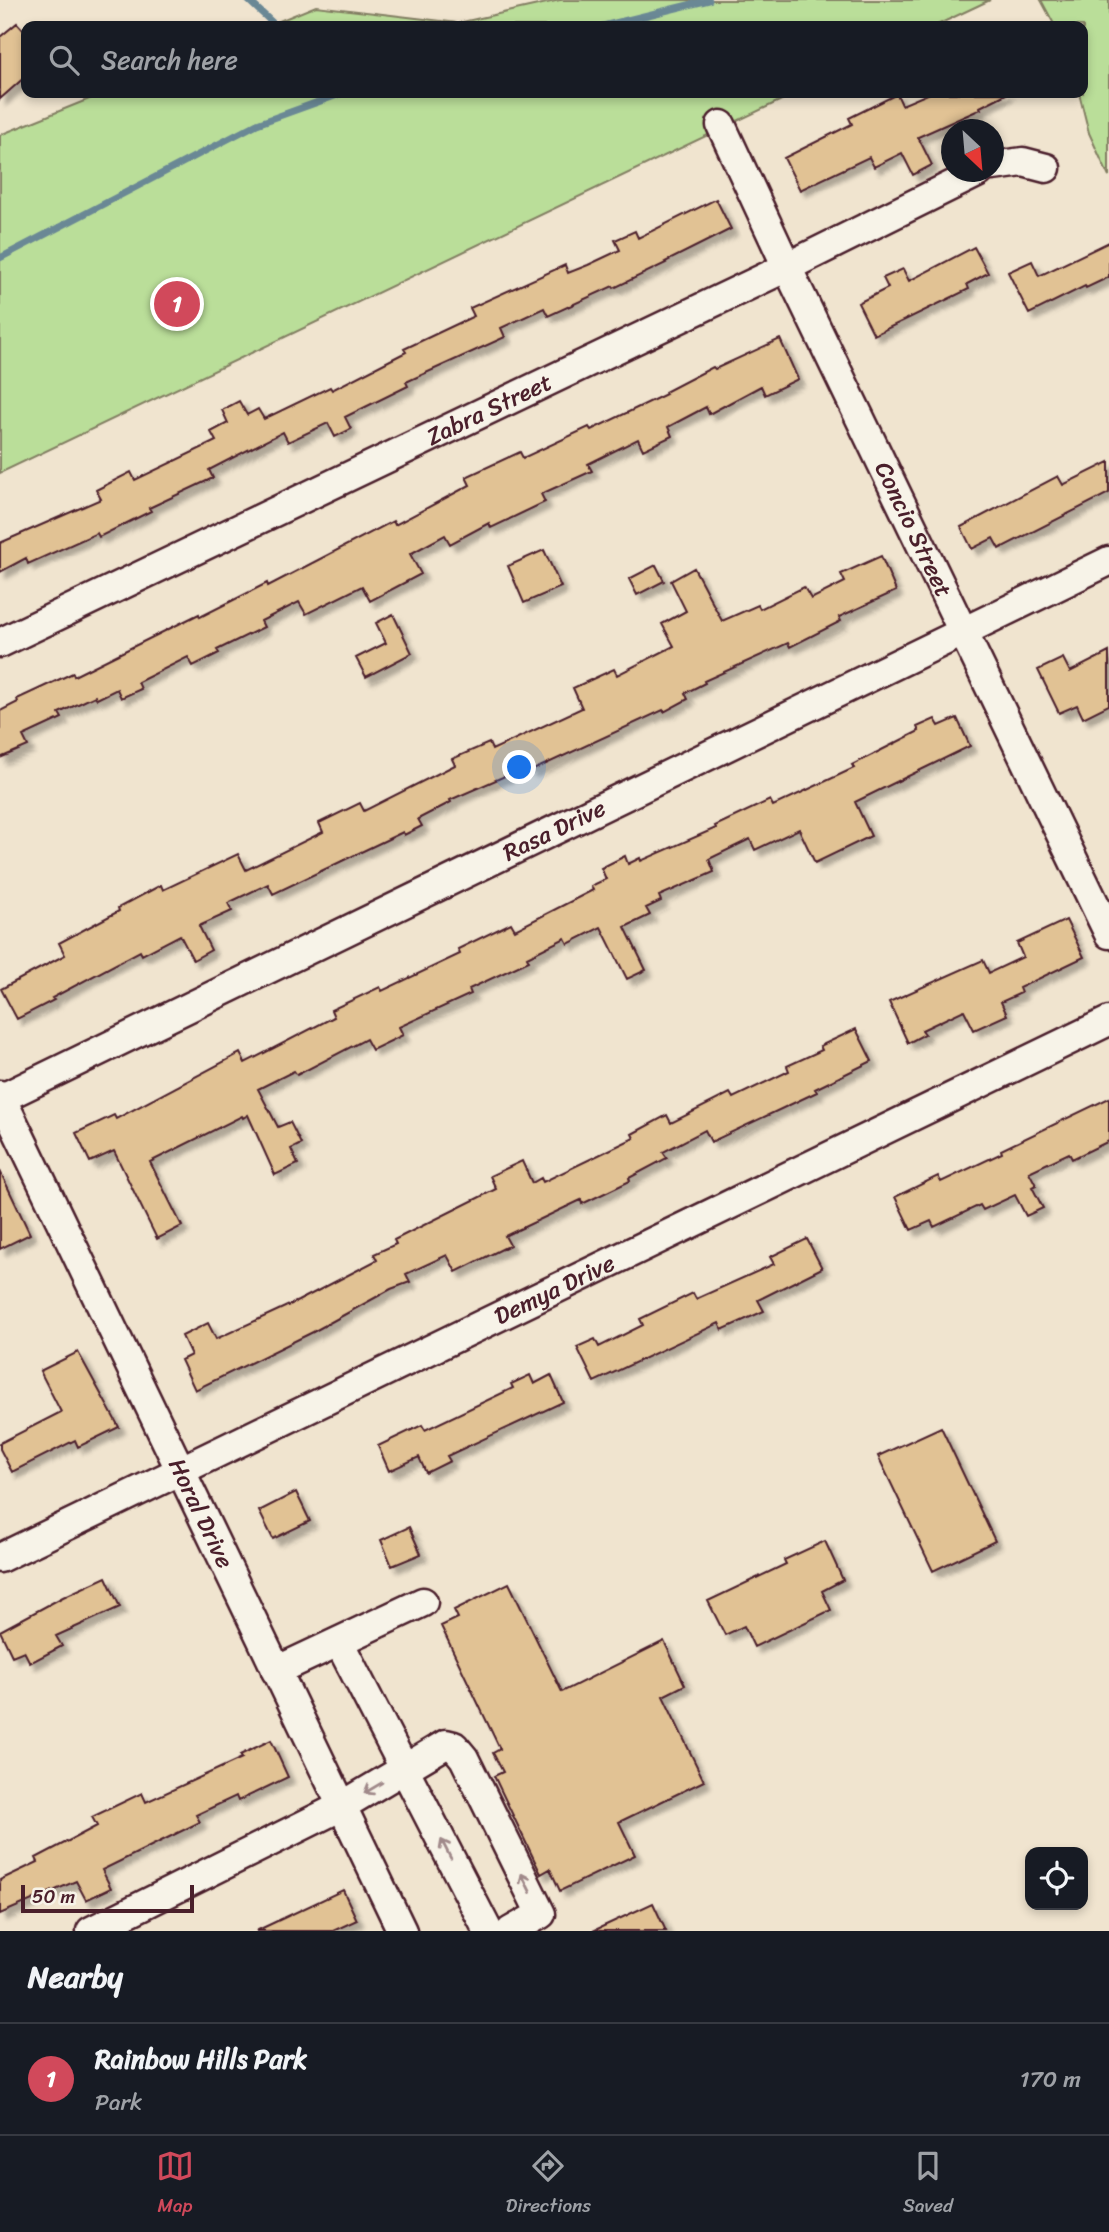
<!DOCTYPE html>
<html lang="en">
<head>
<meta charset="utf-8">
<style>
	:root { --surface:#171b24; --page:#20242c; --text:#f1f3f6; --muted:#9ea1a6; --line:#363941; --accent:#d1495b }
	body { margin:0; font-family:Sriracha,sans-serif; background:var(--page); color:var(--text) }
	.controls { position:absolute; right:21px; bottom:21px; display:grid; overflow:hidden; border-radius:14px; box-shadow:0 4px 10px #0003 }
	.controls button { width:63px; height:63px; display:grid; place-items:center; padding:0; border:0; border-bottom:2px solid var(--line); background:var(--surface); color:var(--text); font:35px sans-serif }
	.compass { position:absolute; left:941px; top:119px; width:63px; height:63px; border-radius:50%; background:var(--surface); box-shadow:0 4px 10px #0003; rotate:154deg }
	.scale { position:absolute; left:21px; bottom:18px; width:173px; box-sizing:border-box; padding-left:7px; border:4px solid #4a1f2b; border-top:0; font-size:19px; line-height:24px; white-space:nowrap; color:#4a1f2b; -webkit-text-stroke:5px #f7f3e8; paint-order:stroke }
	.you { position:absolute; left:520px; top:768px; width:24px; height:24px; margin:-18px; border:5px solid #fff; border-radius:50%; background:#1a73e8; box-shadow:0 0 0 10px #1a73e833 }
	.badge { display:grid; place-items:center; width:46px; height:46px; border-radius:50%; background:var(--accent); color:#fff; font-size:23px; font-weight:700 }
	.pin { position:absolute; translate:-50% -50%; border:4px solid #fff; box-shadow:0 2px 7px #0006 }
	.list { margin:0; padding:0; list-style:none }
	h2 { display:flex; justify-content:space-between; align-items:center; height:91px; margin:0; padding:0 28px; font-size:30px }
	h2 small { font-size:23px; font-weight:400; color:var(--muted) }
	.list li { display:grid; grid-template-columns:46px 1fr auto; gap:21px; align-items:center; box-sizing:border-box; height:112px; padding:0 28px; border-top:2px solid var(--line) }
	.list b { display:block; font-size:26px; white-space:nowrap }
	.list p { margin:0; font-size:23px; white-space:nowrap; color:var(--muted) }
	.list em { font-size:23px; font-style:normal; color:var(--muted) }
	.icon { flex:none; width:38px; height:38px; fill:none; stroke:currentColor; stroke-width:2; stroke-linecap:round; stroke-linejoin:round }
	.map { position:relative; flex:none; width:1109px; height:1931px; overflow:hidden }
	.search { position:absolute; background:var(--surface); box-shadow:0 4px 10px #0003; left:21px; right:21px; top:21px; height:77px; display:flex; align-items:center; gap:18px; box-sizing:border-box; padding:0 24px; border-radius:14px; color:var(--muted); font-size:26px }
	.sheet { height:203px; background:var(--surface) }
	nav { display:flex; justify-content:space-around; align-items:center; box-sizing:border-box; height:98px; border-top:2px solid var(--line); background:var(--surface); font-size:19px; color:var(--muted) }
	nav a { display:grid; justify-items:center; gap:4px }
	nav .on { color:var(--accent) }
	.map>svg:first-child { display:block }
	.green { fill:#bade99; stroke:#827e62; stroke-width:2 }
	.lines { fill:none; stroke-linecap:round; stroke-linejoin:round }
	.stream { stroke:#6a8895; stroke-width:7 }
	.building { fill:#e1c294; stroke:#4a1f2b; stroke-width:2; filter:url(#shadow) }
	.minor-casing { stroke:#4a1f2b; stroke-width:33 }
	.minor { stroke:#f7f3e8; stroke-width:28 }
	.oneway { stroke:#a0898a }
	.labels { text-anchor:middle; stroke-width:6; stroke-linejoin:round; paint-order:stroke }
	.street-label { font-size:24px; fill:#4a1f2b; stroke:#f7f3e8 }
</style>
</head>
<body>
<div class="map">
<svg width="1109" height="1931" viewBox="0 0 1109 1931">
	<defs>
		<filter id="shadow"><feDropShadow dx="6" dy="6" stdDeviation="2" flood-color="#0004"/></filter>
	</defs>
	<rect width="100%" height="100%" fill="#f0e4cf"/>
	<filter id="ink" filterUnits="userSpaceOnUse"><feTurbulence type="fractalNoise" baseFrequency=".0143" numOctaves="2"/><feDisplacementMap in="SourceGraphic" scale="14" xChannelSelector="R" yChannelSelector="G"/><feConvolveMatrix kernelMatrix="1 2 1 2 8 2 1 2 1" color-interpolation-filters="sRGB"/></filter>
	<g filter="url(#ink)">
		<!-- green -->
		<path class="green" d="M 560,0 L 990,0 L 935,26 L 267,26 L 316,6 L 458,23 Z
			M 1041,0 L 1109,0 L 1109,177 L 1089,133 L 1079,93 L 1083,93 L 1083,26 L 1055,26 Z
			M 104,93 L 796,93 L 0,473 L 0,135 Z"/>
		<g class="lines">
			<!-- stream -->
			<path class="stream" d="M 248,0 L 276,26
				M 603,26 L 709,0
				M 0,258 L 257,124 L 343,93"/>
		</g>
		<!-- building -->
		<path class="building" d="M 17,23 L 26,33 L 26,76 L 0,99 L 0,37 Z
			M 930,93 L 1008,93 L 980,107 L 981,109 L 918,137 L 932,165 L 913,175 L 902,153 L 874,167 L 869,157 L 800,190 L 784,158 L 852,124 L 849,118 L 897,94 L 902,105 Z
			M 716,199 L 731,229 L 665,262 L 666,263 L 614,288 L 613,286 L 548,316 L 544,308 L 501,328 L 505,337 L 406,382 L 408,386 L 345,417 L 351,429 L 335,437 L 328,423 L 288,442 L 283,432 L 209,470 L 213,478 L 149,508 L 151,511 L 99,537 L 97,533 L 28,564 L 26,558 L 0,572 L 0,543 L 101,499 L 96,490 L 131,472 L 135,480 L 216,441 L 211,432 L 228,423 L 222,410 L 239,401 L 247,415 L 258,409 L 264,419 L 330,387 L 332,390 L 406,352 L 404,349 L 474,316 L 470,308 L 565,265 L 568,273 L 588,265 L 620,250 L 615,240 L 635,231 L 638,238 Z
			M 1109,242 L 1109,277 L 1086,288 L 1085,286 L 1029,314 L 1008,272 L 1032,261 L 1039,276 Z
			M 974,247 L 988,273 L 967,284 L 969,289 L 874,335 L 858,303 L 888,288 L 883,278 L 903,269 L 909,281 Z
			M 780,339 L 798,379 L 765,395 L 761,386 L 709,414 L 706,407 L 668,427 L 672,436 L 643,450 L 638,439 L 588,464 L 592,471 L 541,494 L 545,502 L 491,528 L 489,523 L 450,544 L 445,535 L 410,554 L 421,574 L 370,601 L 362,586 L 306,614 L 299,602 L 261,621 L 264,627 L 217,650 L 219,653 L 193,666 L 188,657 L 138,682 L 141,689 L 121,698 L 117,689 L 97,699 L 95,696 L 59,713 L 62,718 L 23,736 L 28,746 L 0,758 L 0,711 L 18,702 L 17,699 L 73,673 L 74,676 L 199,614 L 200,617 L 267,583 L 268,586 L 393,521 L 395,525 L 470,485 L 466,477 L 520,452 L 523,458 L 589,427 L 591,430 L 666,394 L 665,392 L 713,367 L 715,369 Z
			M 1109,462 L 1109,493 L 999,549 L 993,538 L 972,549 L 961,527 L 1058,476 L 1063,485 Z
			M 544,550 L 561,587 L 524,603 L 508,566 Z
			M 881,556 L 896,591 L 839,617 L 841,621 L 790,647 L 788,643 L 704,681 L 705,683 L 685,693 L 688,699 L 664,712 L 663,710 L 531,771 L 528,766 L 450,800 L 451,802 L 418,819 L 422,826 L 404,835 L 403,832 L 273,894 L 268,884 L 228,903 L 232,911 L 199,926 L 211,950 L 193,960 L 180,935 L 142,955 L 140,951 L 52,998 L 54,1000 L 17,1019 L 1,989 L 65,955 L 59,943 L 119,911 L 118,908 L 161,885 L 163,890 L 238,854 L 246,870 L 323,832 L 319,823 L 360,803 L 364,811 L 455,765 L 452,759 L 489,743 L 492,750 L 582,708 L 573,688 L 614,669 L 617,675 L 674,646 L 662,624 L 686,611 L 671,581 L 694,568 L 722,621 L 758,605 L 760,609 L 804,587 L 811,599 L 845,582 L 841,574 Z
			M 656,565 L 664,581 L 637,595 L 629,579 Z
			M 393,614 L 412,653 L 366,677 L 356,658 L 386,643 L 376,623 Z
			M 1109,652 L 1109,705 L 1083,718 L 1077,705 L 1059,713 L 1038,670 L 1063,658 L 1070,672 Z
			M 957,718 L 970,746 L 855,802 L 871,836 L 815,863 L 799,829 L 755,850 L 750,839 L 709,859 L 714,872 L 659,896 L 661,901 L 646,908 L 650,915 L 625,927 L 646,970 L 627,979 L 601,927 L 568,944 L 565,938 L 527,957 L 529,961 L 469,989 L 471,994 L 399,1027 L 403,1035 L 372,1050 L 366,1039 L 297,1075 L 294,1071 L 258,1089 L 278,1127 L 290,1122 L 301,1144 L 291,1149 L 298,1164 L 275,1175 L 248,1115 L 243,1118 L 242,1116 L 150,1162 L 182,1226 L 157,1239 L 114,1151 L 90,1162 L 76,1133 L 114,1115 L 116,1119 L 240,1053 L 245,1063 L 334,1017 L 331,1010 L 380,987 L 382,991 L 460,954 L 458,949 L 511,923 L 515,930 L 593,890 L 591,886 L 606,879 L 601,868 L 625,856 L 628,864 L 640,858 L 641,861 L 716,828 L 715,826 L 770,800 L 773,806 L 854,768 L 852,765 L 919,731 L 917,727 L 935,719 L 939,726 Z
			M 1066,920 L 1084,957 L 1019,988 L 1021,993 L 1001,1002 L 1007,1015 L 974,1030 L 964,1010 L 922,1030 L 925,1034 L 908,1043 L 889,1002 L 983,960 L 989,973 L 1023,957 L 1017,943 Z
			M 856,1029 L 872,1061 L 815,1089 L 817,1092 L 711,1142 L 705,1130 L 663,1152 L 667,1158 L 629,1178 L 630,1181 L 582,1204 L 581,1200 L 505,1236 L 510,1245 L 456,1272 L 447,1255 L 406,1274 L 410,1282 L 391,1289 L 313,1332 L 195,1390 L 181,1360 L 191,1355 L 182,1336 L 208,1323 L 216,1339 L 298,1301 L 377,1260 L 374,1254 L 396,1244 L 394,1240 L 496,1189 L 490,1176 L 522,1161 L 532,1183 L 541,1178 L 543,1182 L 634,1138 L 632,1134 L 667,1115 L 671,1123 L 730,1093 L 733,1098 L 789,1071 L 787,1066 L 822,1050 L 820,1046 Z
			M 1109,1098 L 1109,1141 L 1072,1159 L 1069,1153 L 1029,1172 L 1036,1185 L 1032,1187 L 1043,1208 L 1026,1216 L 1015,1195 L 983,1210 L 980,1205 L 934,1227 L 931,1221 L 911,1230 L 895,1197 L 938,1176 L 941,1182 L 1002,1153 L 1001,1150 Z
			M 0,1171 L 30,1234 L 0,1249 Z
			M 807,1239 L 822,1268 L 758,1300 L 764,1311 L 722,1330 L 719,1323 L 594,1382 L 577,1347 L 595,1339 L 599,1347 L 643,1325 L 640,1319 L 693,1293 L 696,1299 L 774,1264 L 770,1257 Z
			M 78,1352 L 119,1427 L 78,1447 L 75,1440 L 12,1472 L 0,1449 L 0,1443 L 61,1412 L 40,1371 Z
			M 530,1375 L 534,1384 L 551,1375 L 563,1402 L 447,1456 L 450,1461 L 426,1473 L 419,1457 L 389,1471 L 378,1446 L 422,1425 L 425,1430 L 513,1388 L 511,1384 Z
			M 941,1427 L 995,1541 L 933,1571 L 878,1456 Z
			M 296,1492 L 310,1521 L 273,1539 L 259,1511 Z
			M 409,1527 L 421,1554 L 392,1566 L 381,1540 Z
			M 825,1541 L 843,1580 L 822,1591 L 831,1610 L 754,1647 L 744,1626 L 725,1635 L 708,1601 L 786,1564 L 784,1560 Z
			M 106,1577 L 120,1607 L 56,1636 L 62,1646 L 30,1663 L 24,1651 L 12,1656 L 0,1631 L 63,1597 Z
			M 509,1583 L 562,1692 L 664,1641 L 685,1685 L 663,1696 L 704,1781 L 619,1822 L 635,1855 L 560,1891 L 550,1869 L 541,1874 L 494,1776 L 503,1772 L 493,1753 L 500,1749 L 441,1626 L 458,1618 L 454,1610 Z
			M 271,1740 L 288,1777 L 238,1801 L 236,1796 L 196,1815 L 200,1822 L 102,1870 L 111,1888 L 86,1900 L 76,1881 L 0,1914 L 0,1880 L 38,1862 L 36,1858 L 97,1826 L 92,1817 L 142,1793 L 146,1802 L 242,1758 L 240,1755 Z
			M 343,1890 L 357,1920 L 333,1931 L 256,1931 Z
			M 653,1903 L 666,1931 L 593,1931 Z"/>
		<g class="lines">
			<!-- minor casing -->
			<g class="minor-casing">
				<g id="minor">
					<path id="s1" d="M 721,125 L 787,267 L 1109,934"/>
					<path d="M 993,166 L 1023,162 L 1046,168"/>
					<path id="s2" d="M 0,643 L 787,267 L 979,172"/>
					<path id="s3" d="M 0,1095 L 402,1931"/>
					<path id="s4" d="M 0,1099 L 1109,561"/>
					<path id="s5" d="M 0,1558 L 1109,1021"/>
					<path d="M 339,1642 L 488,1931"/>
					<path d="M 276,1671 L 423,1602"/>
					<path d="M 91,1931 L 342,1806 L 446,1744 L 454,1746 L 464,1758 L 541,1914 L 511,1931"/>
				</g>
			</g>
			<!-- minor -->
			<use href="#minor" class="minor"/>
		</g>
		<!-- one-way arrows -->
		<defs><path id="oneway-shaft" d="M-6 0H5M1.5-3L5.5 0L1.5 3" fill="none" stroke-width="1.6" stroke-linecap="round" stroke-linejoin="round" transform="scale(1.75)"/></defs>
		<g class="oneway">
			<use href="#oneway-shaft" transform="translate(373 1788) rotate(149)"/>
			<use href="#oneway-shaft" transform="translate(446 1849) rotate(-117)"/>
			<use href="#oneway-shaft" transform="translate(526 1883) rotate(-116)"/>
		</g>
	</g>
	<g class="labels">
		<!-- street labels -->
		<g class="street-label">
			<text dy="8" stroke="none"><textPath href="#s2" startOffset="542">Zabra Street</textPath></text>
			<text dy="8" stroke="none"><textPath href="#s1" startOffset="448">Concio Street</textPath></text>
			<text dy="8" stroke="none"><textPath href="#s4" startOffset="616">Rasa Drive</textPath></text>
			<text dy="8" stroke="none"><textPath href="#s5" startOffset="616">Demya Drive</textPath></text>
			<text dy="8" stroke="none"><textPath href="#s3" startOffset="464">Horal Drive</textPath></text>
		</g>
	</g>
</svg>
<div class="controls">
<button><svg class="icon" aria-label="locate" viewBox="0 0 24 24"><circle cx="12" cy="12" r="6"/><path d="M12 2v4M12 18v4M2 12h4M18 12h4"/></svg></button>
</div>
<svg class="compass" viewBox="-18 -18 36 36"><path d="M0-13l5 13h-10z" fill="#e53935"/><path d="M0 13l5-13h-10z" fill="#9ea1a6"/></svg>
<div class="scale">50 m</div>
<div class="you"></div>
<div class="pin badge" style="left:177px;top:304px">1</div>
<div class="search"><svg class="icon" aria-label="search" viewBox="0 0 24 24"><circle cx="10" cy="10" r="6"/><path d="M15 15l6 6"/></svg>Search here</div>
</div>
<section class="sheet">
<h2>Nearby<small></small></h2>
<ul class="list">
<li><span class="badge">1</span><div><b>Rainbow Hills Park</b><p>Park</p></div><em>170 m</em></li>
</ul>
</section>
<nav>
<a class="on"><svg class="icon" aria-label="map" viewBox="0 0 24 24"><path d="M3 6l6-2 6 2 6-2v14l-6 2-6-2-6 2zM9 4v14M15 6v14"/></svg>Map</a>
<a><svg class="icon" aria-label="directions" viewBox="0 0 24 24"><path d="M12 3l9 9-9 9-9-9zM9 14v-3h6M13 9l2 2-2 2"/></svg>Directions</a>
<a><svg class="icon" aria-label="saved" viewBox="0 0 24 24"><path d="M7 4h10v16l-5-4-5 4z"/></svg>Saved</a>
</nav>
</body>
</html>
